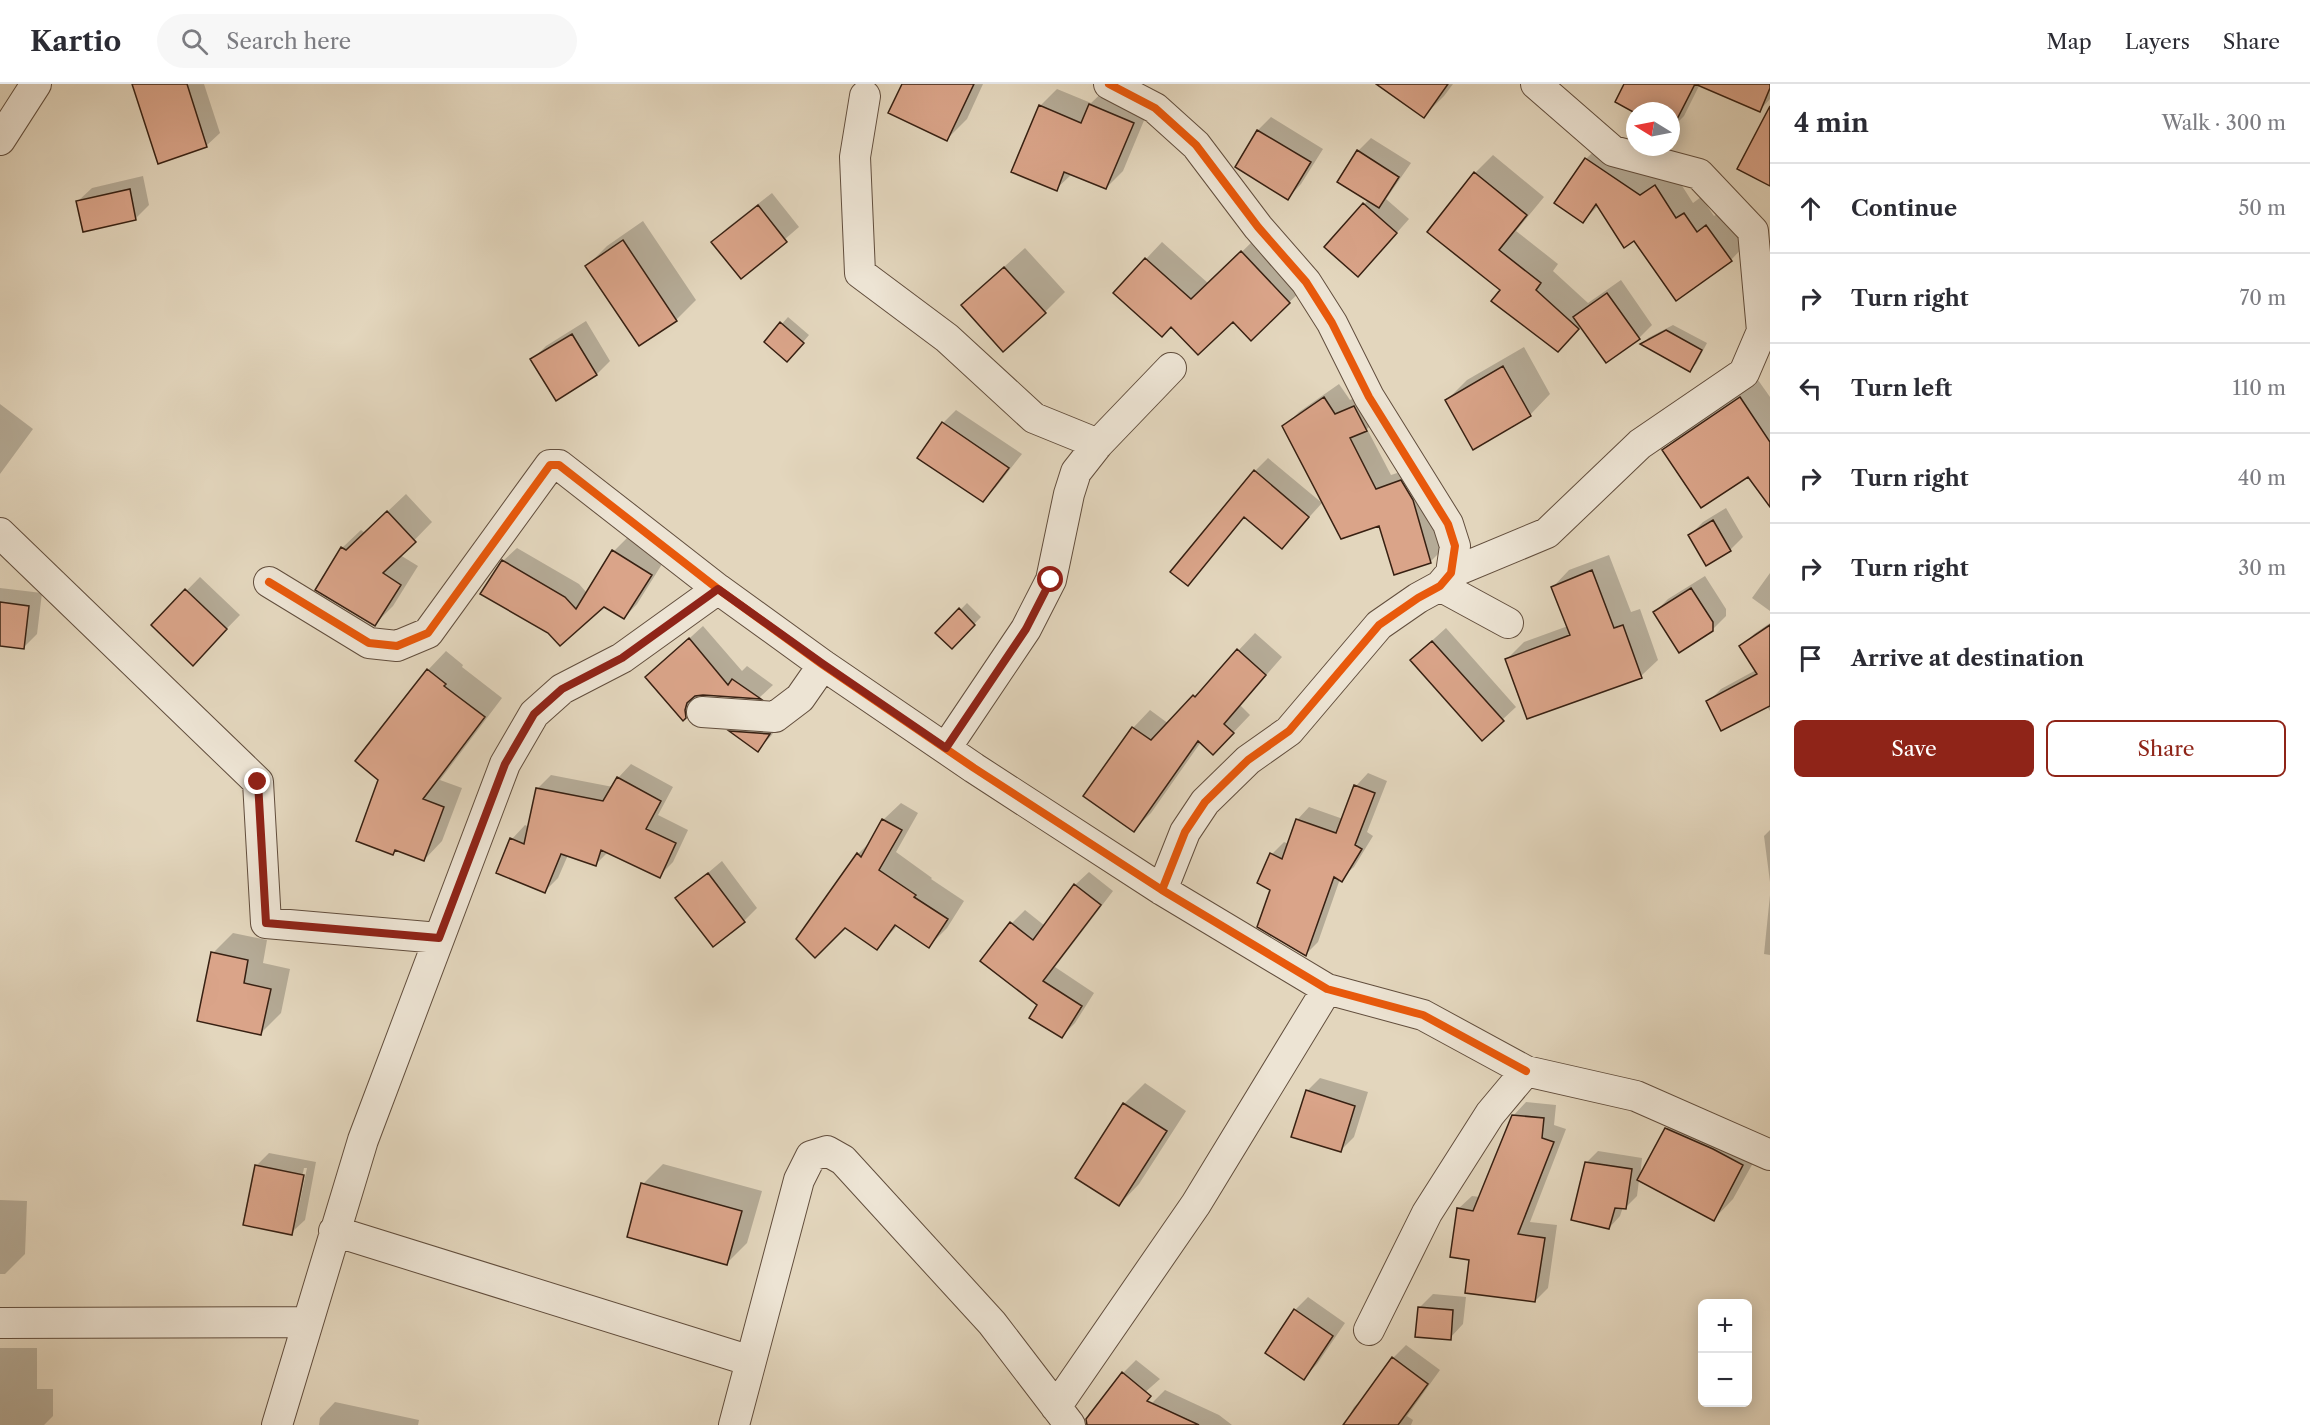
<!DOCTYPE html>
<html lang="en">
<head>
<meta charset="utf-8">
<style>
	:root { --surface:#fff; --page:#f7f7f7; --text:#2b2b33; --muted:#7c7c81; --line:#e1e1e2; --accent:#8f2418 }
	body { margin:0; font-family:"Libre Caslon Text",serif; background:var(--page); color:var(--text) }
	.controls { position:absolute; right:18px; bottom:18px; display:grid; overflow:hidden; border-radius:9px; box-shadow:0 3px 15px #0003 }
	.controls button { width:54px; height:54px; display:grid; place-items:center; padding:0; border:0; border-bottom:2px solid var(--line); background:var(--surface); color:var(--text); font:30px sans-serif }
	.compass { position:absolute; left:1626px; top:18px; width:54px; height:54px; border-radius:50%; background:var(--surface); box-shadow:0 3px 15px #0003; rotate:280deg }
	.stop { position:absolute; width:18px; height:18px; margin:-14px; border:4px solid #8f2418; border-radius:50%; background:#fff }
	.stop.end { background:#8f2418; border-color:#fff; box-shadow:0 2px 6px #0008 }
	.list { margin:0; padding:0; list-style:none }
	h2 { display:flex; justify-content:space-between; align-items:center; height:78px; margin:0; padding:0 24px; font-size:26px }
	h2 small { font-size:20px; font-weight:400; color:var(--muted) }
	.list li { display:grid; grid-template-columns:39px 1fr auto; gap:18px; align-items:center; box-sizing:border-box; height:90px; padding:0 24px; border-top:2px solid var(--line) }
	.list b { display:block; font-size:22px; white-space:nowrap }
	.list em { font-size:20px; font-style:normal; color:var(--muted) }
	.actions { display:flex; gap:12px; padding:18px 24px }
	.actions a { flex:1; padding:14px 0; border:2px solid var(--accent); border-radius:9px; text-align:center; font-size:21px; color:var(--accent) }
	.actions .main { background:var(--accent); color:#fff }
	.icon { flex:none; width:33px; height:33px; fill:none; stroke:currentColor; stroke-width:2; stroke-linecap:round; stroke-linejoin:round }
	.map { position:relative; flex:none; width:1770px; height:1341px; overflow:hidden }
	header { display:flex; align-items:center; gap:36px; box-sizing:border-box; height:84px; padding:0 30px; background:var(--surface); border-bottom:2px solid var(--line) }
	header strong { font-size:28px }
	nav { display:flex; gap:33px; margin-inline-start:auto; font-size:21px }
	.search { width:420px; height:54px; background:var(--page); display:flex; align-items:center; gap:15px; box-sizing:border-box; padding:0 21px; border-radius:33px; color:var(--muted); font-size:22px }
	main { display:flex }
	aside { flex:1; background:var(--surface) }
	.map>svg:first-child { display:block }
	.shadow { fill:#0003; fill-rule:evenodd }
	.building { fill:#daa489; stroke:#372012; stroke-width:1.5 }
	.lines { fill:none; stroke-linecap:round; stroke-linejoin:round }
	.minor-casing { stroke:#624e3d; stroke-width:32 }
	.minor { stroke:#ede4d4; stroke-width:30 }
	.cycleway-casing { stroke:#ede4d4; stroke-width:11 }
	.cycleway { stroke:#e8590c; stroke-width:8 }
	.route { stroke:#8f2418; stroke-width:8 }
</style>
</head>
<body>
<header>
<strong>Kartio</strong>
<div class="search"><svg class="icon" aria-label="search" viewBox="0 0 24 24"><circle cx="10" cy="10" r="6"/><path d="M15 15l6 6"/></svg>Search here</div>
<nav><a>Map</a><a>Layers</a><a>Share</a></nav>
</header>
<main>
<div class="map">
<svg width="1770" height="1341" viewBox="0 0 1770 1341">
	<rect width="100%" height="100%" fill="#e3d6bd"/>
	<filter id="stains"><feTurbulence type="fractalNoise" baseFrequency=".00333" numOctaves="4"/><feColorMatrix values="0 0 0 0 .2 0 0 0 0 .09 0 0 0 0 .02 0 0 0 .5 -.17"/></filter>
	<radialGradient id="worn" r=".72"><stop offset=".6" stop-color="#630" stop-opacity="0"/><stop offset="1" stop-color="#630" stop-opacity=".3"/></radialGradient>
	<!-- shadow -->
	<path class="shadow" d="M 162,0 L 204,0 L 220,49 L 206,62 Z
		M 904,0 L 983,0 L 967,35 L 947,55 Z
		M 1379,0 L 1453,0 L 1444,12 L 1424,32 Z
		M 1626,0 L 1770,0 L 1770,15 L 1760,26 L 1700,0 L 1684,32 L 1671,45 L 1671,27 L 1635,27 Z
		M 1107,4 L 1150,22 L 1123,87 L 1106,104 L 1072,90 L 1056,105 L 1040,22 L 1057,5 L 1091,19 Z
		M 1271,33 L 1323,65 L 1301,100 L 1288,114 L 1237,82 L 1258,46 Z
		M 1371,54 L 1411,79 L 1386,115 L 1409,135 L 1371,178 L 1326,162 L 1368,116 L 1358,67 Z
		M 1603,58 L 1658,95 L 1672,86 L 1693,119 L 1701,113 L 1714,132 L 1723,126 L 1747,159 L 1731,176 L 1634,155 L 1598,122 L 1583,137 L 1586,75 Z
		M 1493,71 L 1544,113 L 1516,147 L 1558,180 L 1553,187 L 1588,219 L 1621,196 L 1652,241 L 1639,254 L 1582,242 L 1558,266 L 1502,206 L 1475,89 Z
		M 143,92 L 149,121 L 136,134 L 84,146 L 78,117 L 92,104 Z
		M 772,109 L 799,143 L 741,193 L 713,158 L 727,144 Z
		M 643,137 L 696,216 L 676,236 L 587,182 L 607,162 Z
		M 1258,152 L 1306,202 L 1251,255 L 1233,236 L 1198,269 L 1146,175 L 1162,158 L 1209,200 Z
		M 1025,164 L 1065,208 L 1045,228 L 984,201 Z
		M 788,233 L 809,251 L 793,270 L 766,258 Z
		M 586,237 L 610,277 L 597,290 L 557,315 L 532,276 L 546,262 Z
		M 1673,241 L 1707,259 L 1696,280 L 1690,286 L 1643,260 L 1648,254 Z
		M 1524,263 L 1550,310 L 1530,331 L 1473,363 L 1447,316 L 1467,296 Z
		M 1758,296 L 1770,313 L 1770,421 L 1748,391 L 1664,366 L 1682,348 Z
		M 1339,300 L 1350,316 L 1369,308 L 1381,331 L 1367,345 L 1391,391 L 1416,383 L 1445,463 L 1430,478 L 1380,440 L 1284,343 L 1299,328 Z
		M 0,320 L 33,345 L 0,390 Z
		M 956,326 L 1022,370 L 996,403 L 983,416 L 943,339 Z
		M 1268,374 L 1322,419 L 1282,463 L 1245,432 L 1188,500 L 1255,387 Z
		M 406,410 L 432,438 L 400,471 L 418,482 L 393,522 L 375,540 L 342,464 L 361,446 L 365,449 Z
		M 1726,424 L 1743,453 L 1730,466 L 1690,451 L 1703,438 Z
		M 627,454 L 664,477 L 637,520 L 624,534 L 604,521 L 560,560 L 503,477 L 517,464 L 579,500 L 587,509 L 614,467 Z
		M 1609,471 L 1631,528 L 1640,525 L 1658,576 L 1641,592 L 1507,575 L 1524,558 L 1568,542 L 1553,503 L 1569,486 Z
		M 1770,489 L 1770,527 L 1752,514 Z
		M 1705,492 L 1726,525 L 1726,532 L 1712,546 L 1655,528 L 1668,515 Z
		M 200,493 L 240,531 L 206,566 L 153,541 Z
		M 0,504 L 42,509 L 37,550 L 23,564 L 0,561 Z
		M 967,519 L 981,533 L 952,563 L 938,549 Z
		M 1770,539 L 1770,627 L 1767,622 L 1708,618 L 1721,605 L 1756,586 L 1741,563 L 1754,550 Z
		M 703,542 L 742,587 L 747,582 L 773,601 L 760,613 L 698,610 L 699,619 L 683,634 L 647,593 Z
		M 1446,544 L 1516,623 L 1502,636 L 1425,563 Z
		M 1255,549 L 1282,573 L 1240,621 L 1250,631 L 1230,652 L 1201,658 L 1151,729 L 1134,746 L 1085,711 L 1133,644 L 1150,626 L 1169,640 Z
		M 446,567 L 463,581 L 462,583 L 502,614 L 440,696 L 462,704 L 442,757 L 424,776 L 397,766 L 393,770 L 428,586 Z
		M 744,634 L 782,637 L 771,652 L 758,666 L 732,647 Z
		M 631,680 L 673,703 L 658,731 L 688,746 L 673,778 L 659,792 L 608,768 L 595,781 L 568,771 L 558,794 L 545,807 L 512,755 L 525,741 L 529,743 L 537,705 L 551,691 L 613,703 L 618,694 Z
		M 1368,689 L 1387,697 L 1367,748 L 1373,752 L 1354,783 L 1340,795 L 1318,858 L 1306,870 L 1272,805 L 1272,770 L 1284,758 L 1289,760 L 1297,736 L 1309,723 L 1343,735 L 1356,702 Z
		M 901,719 L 918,729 L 896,768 L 932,794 L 931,795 L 964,817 L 947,844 L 929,862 L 898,841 L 877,864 L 858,770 L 872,756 L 883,736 Z
		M 1770,746 L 1770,798 L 1764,752 Z
		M 722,777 L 757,824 L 744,837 L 677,815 Z
		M 1089,788 L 1113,807 L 1055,883 L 1094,909 L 1075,939 L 1062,952 L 1039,921 L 982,877 L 1012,839 L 1025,826 L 1045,842 L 1075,801 Z
		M 1770,811 L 1770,871 L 1764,870 Z
		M 233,849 L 267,856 L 263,879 L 290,885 L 281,929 L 261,949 L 213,869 Z
		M 1320,994 L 1368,1008 L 1354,1053 L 1341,1066 L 1307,1007 Z
		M 1145,999 L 1186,1027 L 1139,1100 L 1119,1121 L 1077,1094 L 1124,1020 Z
		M 1526,1018 L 1556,1021 L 1554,1041 L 1566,1045 L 1530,1138 L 1557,1141 L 1548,1204 L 1535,1217 L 1471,1174 L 1458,1125 L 1472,1112 L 1480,1113 L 1513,1032 Z
		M 1686,1024 L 1763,1061 L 1733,1115 L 1713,1136 L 1639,1096 L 1637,1112 L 1625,1124 L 1623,1123 L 1620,1132 L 1609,1144 L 1586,1079 L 1598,1067 L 1642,1074 L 1640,1094 L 1666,1045 Z
		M 269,1069 L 316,1078 L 305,1136 L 291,1149 L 256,1082 ZM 304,1084 L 307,1084 L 296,1136 L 293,1136 Z
		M 663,1080 L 762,1107 L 747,1159 L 727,1179 L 643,1100 Z
		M 0,1116 L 27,1117 L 25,1170 L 5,1190 L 0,1190 Z
		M 1433,1210 L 1466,1213 L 1463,1240 L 1450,1254 L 1419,1224 Z
		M 1308,1213 L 1345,1239 L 1317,1280 L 1304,1294 L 1295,1226 Z
		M 1406,1261 L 1440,1286 L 1407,1332 L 1413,1336 L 1411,1341 L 1344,1341 L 1354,1323 L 1367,1311 L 1393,1274 Z
		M 0,1264 L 37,1264 L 37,1305 L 53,1305 L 53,1332 L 44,1341 L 0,1341 Z
		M 1136,1276 L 1160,1295 L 1108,1341 L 1092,1341 L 1123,1289 Z
		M 1165,1306 L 1219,1331 L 1232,1341 L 1142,1341 L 1152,1319 Z
		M 335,1318 L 419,1336 L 418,1341 L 319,1341 L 320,1334 Z"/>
	<!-- building -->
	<path class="building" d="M 132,0 L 187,0 L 207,63 L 158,80 Z
		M 902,0 L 974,0 L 947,57 L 888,29 Z
		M 1376,0 L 1448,0 L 1424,34 Z
		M 1624,0 L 1695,0 L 1671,47 L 1671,27 L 1635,27 L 1635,29 L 1615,18 Z
		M 1695,0 L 1770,0 L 1770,4 L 1760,28 Z
		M 1089,20 L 1134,39 L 1106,105 L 1064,88 L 1057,107 L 1011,88 L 1039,21 L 1081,39 Z
		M 1770,22 L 1770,102 L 1737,85 Z
		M 1257,46 L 1311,78 L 1288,116 L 1235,83 Z
		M 1357,66 L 1399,93 L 1379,124 L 1337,98 Z
		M 1585,74 L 1640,111 L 1655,101 L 1676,134 L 1684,129 L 1697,148 L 1706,141 L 1732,177 L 1676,217 L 1634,157 L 1624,164 L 1596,120 L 1583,139 L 1554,119 Z
		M 1474,88 L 1527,131 L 1499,166 L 1541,199 L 1536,206 L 1579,245 L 1558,268 L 1491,217 L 1500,206 L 1427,148 Z
		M 130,105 L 136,136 L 83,148 L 76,117 Z
		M 1363,119 L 1397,149 L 1358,193 L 1324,163 Z
		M 758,121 L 787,158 L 741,195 L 711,158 Z
		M 623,156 L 677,237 L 639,262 L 585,182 Z
		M 1241,167 L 1290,219 L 1251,257 L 1233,238 L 1198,271 L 1171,243 L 1162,253 L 1113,209 L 1145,174 L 1191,215 Z
		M 1004,183 L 1046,229 L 1003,268 L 961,221 Z
		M 1607,209 L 1640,255 L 1606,279 L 1573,233 Z
		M 780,238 L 804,259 L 787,278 L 764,258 Z
		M 1666,246 L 1702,266 L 1690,288 L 1640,260 Z
		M 572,250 L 597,291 L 556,317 L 530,275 Z
		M 1503,282 L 1531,332 L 1473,366 L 1445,316 Z
		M 1324,313 L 1335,330 L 1354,322 L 1367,347 L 1350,354 L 1376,405 L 1401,396 L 1413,416 L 1431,479 L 1394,491 L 1379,442 L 1341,455 L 1282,342 Z
		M 1740,313 L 1770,358 L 1770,423 L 1748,393 L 1701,424 L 1662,366 Z
		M 942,338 L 1009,384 L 983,418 L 917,374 Z
		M 1254,386 L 1309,433 L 1282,465 L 1244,433 L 1188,502 L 1170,488 Z
		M 387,427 L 416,458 L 383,489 L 401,501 L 375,542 L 315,506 L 341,463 L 346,466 Z
		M 1713,436 L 1731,467 L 1706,482 L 1688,451 Z
		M 612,466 L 652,491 L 624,535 L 604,523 L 560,562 L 548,549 L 480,510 L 502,476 L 565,513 L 576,525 Z
		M 1592,486 L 1614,544 L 1623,541 L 1642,594 L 1527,635 L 1505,575 L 1570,551 L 1551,503 Z
		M 1691,504 L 1713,538 L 1713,547 L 1679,569 L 1653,528 Z
		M 185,505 L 227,545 L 193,582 L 151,541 Z
		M 0,518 L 29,522 L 24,565 L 0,562 Z
		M 959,524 L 975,541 L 952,565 L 935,549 Z
		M 1770,541 L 1770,622 L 1721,647 L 1706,617 L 1757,590 L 1739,562 Z
		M 689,554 L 728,601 L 732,595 L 761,615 L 703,611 L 695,612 L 687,619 L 685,626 L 686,634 L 683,637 L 645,593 Z
		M 1432,557 L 1504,637 L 1482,657 L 1410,576 Z
		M 1237,565 L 1266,591 L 1224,640 L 1234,649 L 1213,671 L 1198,657 L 1134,748 L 1083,712 L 1132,643 L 1151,656 L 1193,611 L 1195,613 Z
		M 427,585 L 446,600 L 444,602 L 485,633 L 423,715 L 444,723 L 424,777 L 395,766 L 393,771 L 356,757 L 378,696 L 355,677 Z
		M 729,647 L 770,650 L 758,668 Z
		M 617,693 L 661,717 L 646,745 L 676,759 L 660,794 L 601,766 L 596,782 L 561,770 L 545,809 L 496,789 L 510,754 L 524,760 L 536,704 L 603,717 Z
		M 1354,701 L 1375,709 L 1355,761 L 1362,765 L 1342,798 L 1334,793 L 1306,872 L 1257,843 L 1270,806 L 1257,799 L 1270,769 L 1282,775 L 1296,735 L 1336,749 Z
		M 882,735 L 902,746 L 879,786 L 916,811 L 914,813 L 948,835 L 929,864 L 895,841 L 877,866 L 845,844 L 815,874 L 796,855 L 857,769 L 861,773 Z
		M 708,789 L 745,838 L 713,863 L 675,814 Z
		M 1074,800 L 1101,821 L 1043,897 L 1082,922 L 1062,954 L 1029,934 L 1037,921 L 980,877 L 1010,838 L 1033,856 Z
		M 211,868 L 248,876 L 244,899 L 271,905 L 261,951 L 197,937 Z
		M 1306,1006 L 1355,1022 L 1341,1068 L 1291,1053 Z
		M 1123,1019 L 1167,1047 L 1119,1122 L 1075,1094 Z
		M 1512,1031 L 1544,1034 L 1542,1054 L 1554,1058 L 1518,1150 L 1545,1154 L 1535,1218 L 1465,1209 L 1469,1176 L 1450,1173 L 1457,1124 L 1473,1127 Z
		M 1665,1044 L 1713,1065 L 1743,1081 L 1714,1137 L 1637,1096 Z
		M 1585,1078 L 1632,1085 L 1626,1125 L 1615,1124 L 1609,1145 L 1571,1136 Z
		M 255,1081 L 304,1091 L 292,1151 L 243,1141 Z
		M 641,1099 L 742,1127 L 727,1181 L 627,1153 Z
		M 1418,1223 L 1453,1226 L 1451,1256 L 1415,1253 Z
		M 1294,1225 L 1333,1252 L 1304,1296 L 1265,1269 Z
		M 1392,1273 L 1428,1300 L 1398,1341 L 1343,1341 Z
		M 1122,1288 L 1151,1312 L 1147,1317 L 1199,1341 L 1087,1341 L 1086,1335 Z"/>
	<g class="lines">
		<!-- minor casing -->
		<g class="minor-casing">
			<path id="minor" d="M 1109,0 L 1155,24 L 1196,61 L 1258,143 L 1306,198 L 1332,239 L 1369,313 L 1448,440 L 1455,462 L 1451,489 L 1440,502 L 1418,514 L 1379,541 L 1289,647 L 1248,676 L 1205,718 L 1185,748 L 1162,806
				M 865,12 L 855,73 L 860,189 L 947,254 L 1034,334 L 1098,360
				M 0,56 L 36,0
				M 0,449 L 258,698 L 266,839 L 439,854
				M 1451,489 L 1547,449 L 1640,360 L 1744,289 L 1762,247 L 1753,147 L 1699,90 L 1613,67 L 1536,0
				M 269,498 L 369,559 L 397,562 L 428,549 L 550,381 L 559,381 L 718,505 L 823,581 L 974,684 L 1162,806 L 1327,905 L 1423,931 L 1526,987
				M 1440,502 L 1508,539
				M 702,628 L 775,633 L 800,614 L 823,581
				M 946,664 L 1026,545 L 1051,496 L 1069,410 L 1076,388 L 1098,360 L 1171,284
				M 334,1147 L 751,1277
				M 0,1239 L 307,1238
				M 1369,1246 L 1427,1129 L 1490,1030 L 1526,987 L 1636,1012 L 1770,1071
				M 1056,1323 L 1196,1120 L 1327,905
				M 277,1341 L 363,1056 L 505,680 L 534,630 L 562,605 L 622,574 L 718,505
				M 734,1341 L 799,1096 L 811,1072 L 827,1067 L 843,1076 L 992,1239 L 1070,1341"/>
		</g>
		<!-- minor -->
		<use href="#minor" class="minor"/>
		<!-- cycleway casing -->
		<g class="cycleway-casing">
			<path id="cycleway" d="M 1109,0 L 1155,24 L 1196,61 L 1258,143 L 1306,198 L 1332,239 L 1369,313 L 1448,440 L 1455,462 L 1451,489 L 1440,502 L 1418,514 L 1379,541 L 1289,647 L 1248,676 L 1205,718 L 1185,748 L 1162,806
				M 269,498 L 369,559 L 397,562 L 428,549 L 550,381 L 559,381 L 718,505 L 823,581 L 974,684 L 1162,806 L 1327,905 L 1423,931 L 1526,987"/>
		</g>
		<!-- cycleway -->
		<use href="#cycleway" class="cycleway"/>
	</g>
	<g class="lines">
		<!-- route -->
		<path class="route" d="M 258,698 L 266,839 L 439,854 L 505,680 L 534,630 L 562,605 L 622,574 L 718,505 L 823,580 L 946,664 L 1026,545 L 1051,496"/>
	</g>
	<rect width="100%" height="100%" filter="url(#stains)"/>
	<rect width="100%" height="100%" fill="url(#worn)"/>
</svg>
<div class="controls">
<button>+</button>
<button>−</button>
</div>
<svg class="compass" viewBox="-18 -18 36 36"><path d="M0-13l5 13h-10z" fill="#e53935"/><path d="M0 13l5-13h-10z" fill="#7c7c81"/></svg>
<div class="stop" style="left:1051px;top:496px"></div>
<div class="stop end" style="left:258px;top:698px"></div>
</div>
<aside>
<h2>4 min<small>Walk · 300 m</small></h2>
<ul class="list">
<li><svg class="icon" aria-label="ahead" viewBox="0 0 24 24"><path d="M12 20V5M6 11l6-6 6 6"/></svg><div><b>Continue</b></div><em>50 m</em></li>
<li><svg class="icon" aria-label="right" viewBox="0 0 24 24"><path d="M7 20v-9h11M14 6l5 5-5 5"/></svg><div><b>Turn right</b></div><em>70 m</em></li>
<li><svg class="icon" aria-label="left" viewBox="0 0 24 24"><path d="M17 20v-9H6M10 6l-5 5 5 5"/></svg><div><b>Turn left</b></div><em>110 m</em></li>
<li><svg class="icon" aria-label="right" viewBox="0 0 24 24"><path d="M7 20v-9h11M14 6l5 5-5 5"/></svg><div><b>Turn right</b></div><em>40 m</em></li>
<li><svg class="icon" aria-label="right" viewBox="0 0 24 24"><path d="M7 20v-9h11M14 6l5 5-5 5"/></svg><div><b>Turn right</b></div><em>30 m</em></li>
<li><svg class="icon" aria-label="arrive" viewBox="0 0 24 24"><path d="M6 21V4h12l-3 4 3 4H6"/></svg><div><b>Arrive at destination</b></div></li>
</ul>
<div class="actions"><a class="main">Save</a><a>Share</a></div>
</aside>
</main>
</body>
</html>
